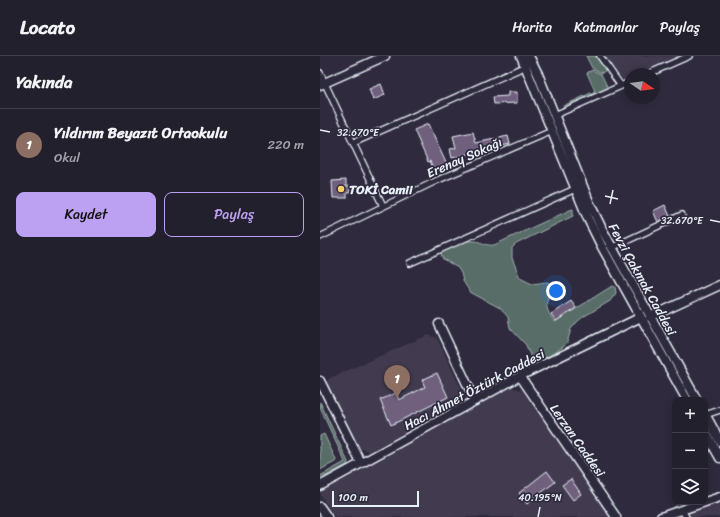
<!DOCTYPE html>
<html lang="tr">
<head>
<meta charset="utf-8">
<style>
	:root { --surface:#23202e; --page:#2b2836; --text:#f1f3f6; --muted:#a3a3aa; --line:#403e4a; --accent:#bca0f2 }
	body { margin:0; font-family:Sriracha,sans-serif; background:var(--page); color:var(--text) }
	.controls { position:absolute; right:12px; bottom:12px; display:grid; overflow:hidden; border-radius:8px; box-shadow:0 2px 10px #0003 }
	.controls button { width:36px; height:36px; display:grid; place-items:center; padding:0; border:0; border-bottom:1px solid var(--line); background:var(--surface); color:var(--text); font:20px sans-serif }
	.compass { position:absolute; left:304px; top:12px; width:36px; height:36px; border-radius:50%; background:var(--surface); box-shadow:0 2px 10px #0003; rotate:103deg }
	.scale { position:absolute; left:12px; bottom:10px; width:87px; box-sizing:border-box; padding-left:4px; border:2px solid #e8f1f8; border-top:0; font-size:11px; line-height:14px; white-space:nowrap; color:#e8f1f8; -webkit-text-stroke:3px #2f2a3d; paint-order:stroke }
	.you { position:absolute; left:236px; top:235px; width:14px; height:14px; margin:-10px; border:3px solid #fff; border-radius:50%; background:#1a73e8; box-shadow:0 0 0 6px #1a73e833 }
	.badge { display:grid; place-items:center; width:26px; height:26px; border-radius:50%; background:var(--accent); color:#fff; font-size:13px; font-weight:700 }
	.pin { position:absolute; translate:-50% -33px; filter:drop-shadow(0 1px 2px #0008) }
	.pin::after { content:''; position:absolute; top:21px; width:14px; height:12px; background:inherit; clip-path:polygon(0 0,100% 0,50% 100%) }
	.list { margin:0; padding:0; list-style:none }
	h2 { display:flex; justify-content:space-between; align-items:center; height:52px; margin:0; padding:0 16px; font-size:17px }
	h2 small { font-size:13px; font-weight:400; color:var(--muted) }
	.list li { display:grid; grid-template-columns:26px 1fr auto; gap:12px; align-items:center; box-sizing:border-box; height:72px; padding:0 16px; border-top:1px solid var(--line) }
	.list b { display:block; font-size:15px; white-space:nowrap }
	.list p { margin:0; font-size:13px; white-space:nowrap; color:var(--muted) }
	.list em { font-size:13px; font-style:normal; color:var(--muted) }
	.actions { display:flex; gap:8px; padding:12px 16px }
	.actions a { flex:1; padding:9px 0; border:1px solid var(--accent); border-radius:8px; text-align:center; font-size:14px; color:var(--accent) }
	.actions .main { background:var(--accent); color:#111 }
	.icon { flex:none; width:22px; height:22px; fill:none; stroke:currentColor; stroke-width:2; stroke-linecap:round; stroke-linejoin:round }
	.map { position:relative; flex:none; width:400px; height:461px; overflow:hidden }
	header { display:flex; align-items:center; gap:24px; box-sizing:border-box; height:56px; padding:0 20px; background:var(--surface); border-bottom:1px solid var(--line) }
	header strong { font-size:19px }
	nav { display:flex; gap:22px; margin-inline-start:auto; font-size:14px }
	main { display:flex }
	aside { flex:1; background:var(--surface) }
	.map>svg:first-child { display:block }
	.built { fill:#423a50 }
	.green { fill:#596d67; stroke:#a0afb0 }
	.building { fill:#6f617e; stroke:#e8f1f8 }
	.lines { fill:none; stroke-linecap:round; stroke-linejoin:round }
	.street-casing { stroke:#e8f1f8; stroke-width:8 }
	.secondary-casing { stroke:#e8f1f8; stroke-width:11 }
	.street { stroke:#2f2a3d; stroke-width:5.5 }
	.secondary { stroke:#2f2a3d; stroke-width:8 }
	.ticks { fill:none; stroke:#e8f1f8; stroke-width:1.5 }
	.poi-dot { fill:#ffd166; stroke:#2f2a3d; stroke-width:1.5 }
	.labels { text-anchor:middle; stroke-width:3.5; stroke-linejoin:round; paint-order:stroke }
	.street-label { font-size:13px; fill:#e8f1f8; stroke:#2f2a3d }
	.poi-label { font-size:13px; font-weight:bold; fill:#e8f1f8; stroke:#2f2a3d; text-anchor:start }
	.ticks-label { font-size:10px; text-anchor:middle; fill:#e8f1f8; stroke:#2f2a3d; stroke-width:3.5; stroke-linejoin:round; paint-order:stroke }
</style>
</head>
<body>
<header>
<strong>Locato</strong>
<nav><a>Harita</a><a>Katmanlar</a><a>Paylaş</a></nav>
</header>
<main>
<aside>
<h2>Yakında<small></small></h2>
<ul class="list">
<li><span class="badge" style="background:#8d6e63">1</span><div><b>Yıldırım Beyazıt Ortaokulu</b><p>Okul</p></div><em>220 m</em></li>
</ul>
<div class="actions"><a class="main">Kaydet</a><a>Paylaş</a></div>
</aside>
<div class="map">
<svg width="400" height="461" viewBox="0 0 400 461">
	<rect width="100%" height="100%" fill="#2f2a3d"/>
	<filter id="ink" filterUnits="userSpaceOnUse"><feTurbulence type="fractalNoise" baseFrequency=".025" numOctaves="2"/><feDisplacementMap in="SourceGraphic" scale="8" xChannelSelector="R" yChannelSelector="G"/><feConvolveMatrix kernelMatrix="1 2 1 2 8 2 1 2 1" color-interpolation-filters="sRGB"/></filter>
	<g filter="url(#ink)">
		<!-- built -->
		<path class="built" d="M 283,0 L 361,0 L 323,18 L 310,18 L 310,24 L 303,27 Z
			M 108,279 L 117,282 L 143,337 L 139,347 L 50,396 L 36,390 L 8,333 L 6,326 L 10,322 Z
			M 190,331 L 202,334 L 288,455 L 289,461 L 15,461 L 1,440 L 1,436 Z
			M 400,446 L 400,461 L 370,461 L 368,457 Z"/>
		<!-- green -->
		<path class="green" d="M 266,0 L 275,0 L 286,14 L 282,17 L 272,12 Z
			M 272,14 L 281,18 L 288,32 L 242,53 L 243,50 L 275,35 L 267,17 Z
			M 253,153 L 253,160 L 196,188 L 192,192 L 192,202 L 200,222 L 212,228 L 227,226 L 233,228 C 233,236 231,235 228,242 C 224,251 230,260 235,266 L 292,230 L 295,231 L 296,237 L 290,245 L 263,261 L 257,266 L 251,273 L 247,287 L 243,291 L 221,305 L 214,304 L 211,302 L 206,289 L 190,272 L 188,261 L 180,252 L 150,236 L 143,225 L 141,217 L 138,212 L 123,203 L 121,198 L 124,195 C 133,191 145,183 155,185 C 163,186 165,190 174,189 L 250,154 Z
			M 0,346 L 28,406 L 27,409 L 0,423 L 0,420 L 25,406 L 0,352 Z
			M 4,378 L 16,404 L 15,406 L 0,414 L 0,380 Z"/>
		<!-- building -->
		<path class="building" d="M 61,28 L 65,39 L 53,44 L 49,33 Z
			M 188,36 L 197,36 L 197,47 L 174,48 L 173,41 L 188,40 Z
			M 108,68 L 127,109 L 124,110 L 125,112 L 115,117 L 110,105 L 108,106 L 94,74 Z
			M 153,76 L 156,87 L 188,80 L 190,88 L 132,102 L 130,93 L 136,92 L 133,80 Z
			M 26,124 L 26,130 L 30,130 L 30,136 L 27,137 L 27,142 L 13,142 L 12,125 Z
			M 345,149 L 350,160 L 338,166 L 333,155 Z
			M 251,245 L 256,252 L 236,265 L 231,258 Z
			M 117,317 L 128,341 L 71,369 L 60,344 L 76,337 L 79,344 L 105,331 L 102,324 Z
			M 227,415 L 235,426 L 207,448 L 199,437 Z
			M 251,423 L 261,438 L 253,444 L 242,429 Z"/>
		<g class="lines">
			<!-- street casing -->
			<g class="street-casing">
				<path id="street" d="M 280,0 L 301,30
					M 0,17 L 63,150
					M 328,18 L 369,0
					M 235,59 L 310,26
					M 33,87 L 206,10
					M 0,181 L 118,124 L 232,75
					M 291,192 L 362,159
					M 90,207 L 255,133
					M 385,359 L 400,354
					M 362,454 L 366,461"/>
			</g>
			<!-- secondary casing -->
			<g class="secondary-casing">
				<path id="secondary" d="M 201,0 L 268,163 L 282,191 L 367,344
					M 209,0 L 218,18 L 270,148 L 283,175 L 377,344
					M 0,29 L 65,0
					M 330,261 L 400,229
					M 119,268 L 155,345
					M 200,320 L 296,461
					M 0,325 L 41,407
					M 385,358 L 400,385
					M 385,375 L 400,402
					M 0,430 L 200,320 L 321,261
					M 385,446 L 400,441
					M 0,451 L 7,461
					M 341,461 L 385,446"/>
			</g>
			<!-- street -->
			<use href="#street" class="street"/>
			<!-- secondary -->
			<use href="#secondary" class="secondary"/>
		</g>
	</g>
	<!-- ticks -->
	<path class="ticks" d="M 0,74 L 10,76M 285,140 L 298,143M 290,148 L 293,134M 390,164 L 400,166M 218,461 L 220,451"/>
	<!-- markers -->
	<circle class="poi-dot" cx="21" cy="133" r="4"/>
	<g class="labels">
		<!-- street labels -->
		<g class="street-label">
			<text transform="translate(144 101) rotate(-24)" y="5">Erenay Sokağı</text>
			<text transform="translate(323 223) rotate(61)" y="5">Fevzi Çakmak Caddesi</text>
			<text transform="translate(154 333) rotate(-28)" y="5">Hacı Ahmet Öztürk Caddesi</text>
			<text transform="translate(258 384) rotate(55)" y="5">Lerzan Caddesi</text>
		</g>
		<!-- poi labels -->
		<g class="poi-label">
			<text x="29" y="138">TOKİ Camii</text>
		</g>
	</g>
	<g class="ticks-label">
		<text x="38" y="80">32.670°E</text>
		<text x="362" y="168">32.670°E</text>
		<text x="220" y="445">40.195°N</text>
	</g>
</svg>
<div class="controls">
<button>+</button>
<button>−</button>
<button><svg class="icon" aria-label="layers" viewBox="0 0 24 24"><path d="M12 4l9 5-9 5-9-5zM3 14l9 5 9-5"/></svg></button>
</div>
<svg class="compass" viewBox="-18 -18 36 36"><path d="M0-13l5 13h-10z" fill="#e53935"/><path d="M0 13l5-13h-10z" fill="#a3a3aa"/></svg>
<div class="scale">100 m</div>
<div class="you"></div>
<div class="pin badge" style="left:77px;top:342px;background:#8d6e63">1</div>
</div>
</main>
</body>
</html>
